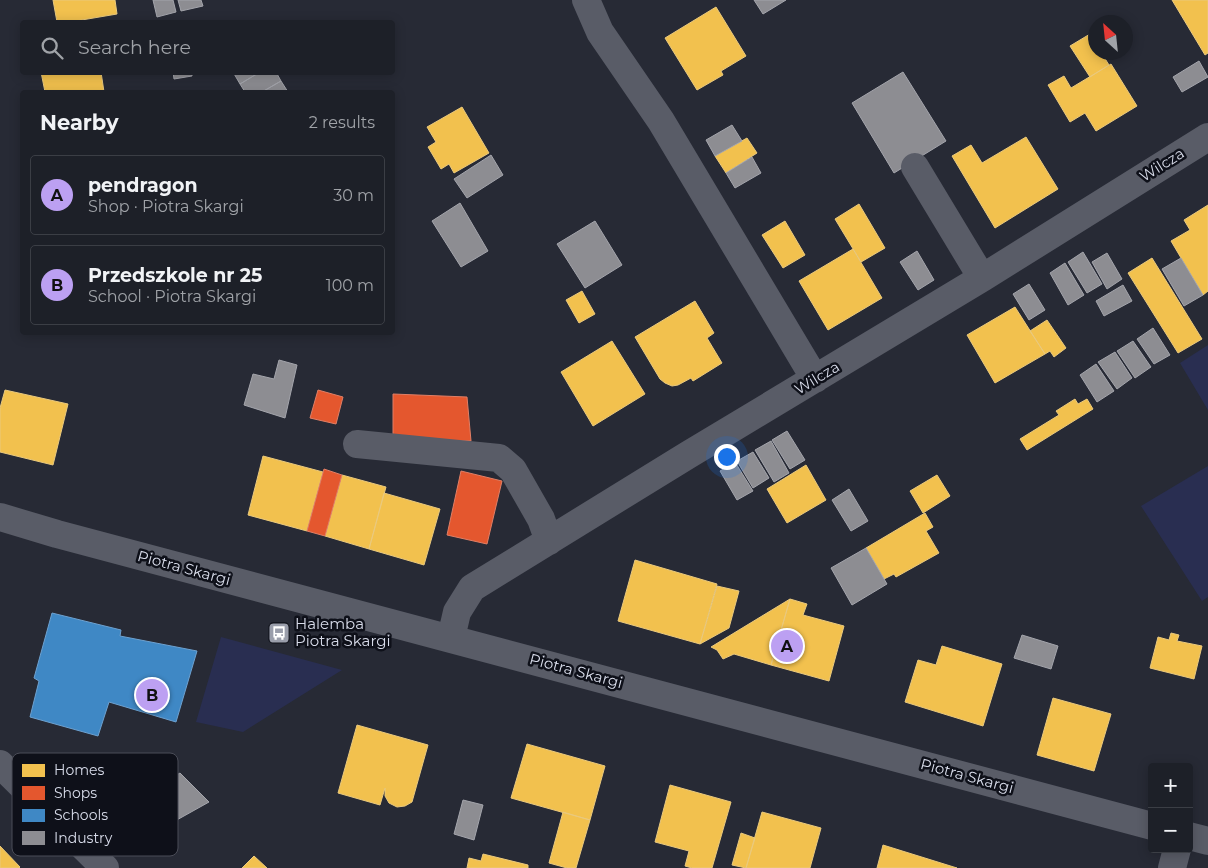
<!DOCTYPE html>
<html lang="en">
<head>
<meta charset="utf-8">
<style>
	:root { --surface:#1d2028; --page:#252830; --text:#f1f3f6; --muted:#a0a3a8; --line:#3b3e45; --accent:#bca0f2 }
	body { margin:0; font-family:Montserrat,sans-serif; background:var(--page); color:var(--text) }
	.controls { position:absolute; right:15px; bottom:15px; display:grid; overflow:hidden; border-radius:5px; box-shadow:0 2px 12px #0003 }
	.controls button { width:45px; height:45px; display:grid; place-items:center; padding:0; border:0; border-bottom:1px solid var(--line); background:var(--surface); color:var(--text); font:25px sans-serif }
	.compass { position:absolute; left:1088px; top:15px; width:45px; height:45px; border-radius:50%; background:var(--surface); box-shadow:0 2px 12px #0003; rotate:333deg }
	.you { position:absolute; left:726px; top:456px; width:18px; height:18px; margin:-12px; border:4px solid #fff; border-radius:50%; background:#1a73e8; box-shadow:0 0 0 8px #1a73e833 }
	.badge { display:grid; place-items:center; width:32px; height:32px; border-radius:50%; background:var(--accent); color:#111; font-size:16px; font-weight:700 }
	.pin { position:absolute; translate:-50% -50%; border:2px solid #fff; box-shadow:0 1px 5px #0006 }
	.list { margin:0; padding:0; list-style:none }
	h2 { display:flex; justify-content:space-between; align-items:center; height:65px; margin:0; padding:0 20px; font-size:21px }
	h2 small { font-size:16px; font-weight:400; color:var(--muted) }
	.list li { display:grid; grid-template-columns:32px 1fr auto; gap:15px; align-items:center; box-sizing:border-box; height:80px; margin:0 10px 10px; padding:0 10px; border:1px solid var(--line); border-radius:5px }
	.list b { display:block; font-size:19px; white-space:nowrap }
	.list p { margin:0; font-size:16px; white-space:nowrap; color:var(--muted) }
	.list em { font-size:16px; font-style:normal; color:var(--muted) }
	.icon { flex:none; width:28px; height:28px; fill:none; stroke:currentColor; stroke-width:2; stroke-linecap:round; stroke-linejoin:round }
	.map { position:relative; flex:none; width:1208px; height:868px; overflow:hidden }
	.search { position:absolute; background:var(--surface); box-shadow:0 2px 12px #0003; left:20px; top:20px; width:375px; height:55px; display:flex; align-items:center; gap:12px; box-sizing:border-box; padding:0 18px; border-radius:5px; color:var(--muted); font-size:19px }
	.panel { position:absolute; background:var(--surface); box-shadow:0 2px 12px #0003; left:20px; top:90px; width:375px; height:245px; border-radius:5px }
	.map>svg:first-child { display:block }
	.green { fill:#292e51 }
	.homes { fill:#f2c14e; stroke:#eac97d }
	.shops { fill:#e4572e; stroke:#e07f66 }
	.schools { fill:#3f88c5; stroke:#6da1d0 }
	.industry { fill:#8d8d92; stroke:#a4a5ac }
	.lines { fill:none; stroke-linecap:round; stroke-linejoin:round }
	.minor { stroke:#595c67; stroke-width:28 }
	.labels { text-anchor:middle; stroke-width:5; stroke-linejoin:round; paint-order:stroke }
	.street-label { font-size:15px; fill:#d8dcea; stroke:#0e1019 }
	.poi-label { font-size:15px; fill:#d8dcea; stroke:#0e1019; text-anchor:start }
	.key { fill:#0e1019; stroke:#4b4d58; stroke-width:1 }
	.key-label { font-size:14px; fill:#d8dcea }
</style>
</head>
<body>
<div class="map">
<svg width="1208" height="868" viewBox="0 0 1208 868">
	<rect width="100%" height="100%" fill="#272a35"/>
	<!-- green -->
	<path class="green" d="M 1208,345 L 1208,410 L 1180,363 Z
		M 1208,466 L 1208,597 L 1202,601 L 1141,506 Z
		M 221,637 L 342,670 L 243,732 L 196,722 Z"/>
	<!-- homes -->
	<path class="homes" d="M 53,0 L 115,0 L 117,14 L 70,22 L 57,22 Z
		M 1172,0 L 1208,0 L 1208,53 L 1205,55 Z
		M 716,7 L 746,56 L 721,71 L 723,75 L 697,90 L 665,38 Z
		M 1090,34 L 1096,44 L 1096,52 L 1101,52 L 1109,65 L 1090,77 L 1070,46 Z
		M 1111,64 L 1137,106 L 1096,131 L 1085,113 L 1070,122 L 1048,85 L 1064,76 L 1071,88 Z
		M 41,72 L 101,72 L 104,92 L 45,92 Z
		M 462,107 L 489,153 L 454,173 L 449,164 L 441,169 L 428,147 L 436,142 L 427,127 Z
		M 1026,137 L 1058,189 L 995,228 L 952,156 L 971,145 L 982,163 Z
		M 747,138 L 757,153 L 726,173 L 715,156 Z
		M 859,204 L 885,248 L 861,262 L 835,219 Z
		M 1208,205 L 1208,291 L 1203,295 L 1171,241 L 1190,230 L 1184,220 Z
		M 785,221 L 805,255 L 783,268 L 762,235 Z
		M 853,249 L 882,298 L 828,330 L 799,281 Z
		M 1152,258 L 1202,339 L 1178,353 L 1128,273 Z
		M 582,291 L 595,314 L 579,323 L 566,300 Z
		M 695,301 L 714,333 L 707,338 L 722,363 L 693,381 L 691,378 L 678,385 L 672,386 L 665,383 L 660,379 L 635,337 Z
		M 1015,307 L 1045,354 L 995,383 L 967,335 Z
		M 1047,320 L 1066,348 L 1054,357 L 1050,351 L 1045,354 L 1030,331 Z
		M 612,341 L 645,394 L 593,426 L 561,372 Z
		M 5,390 L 68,404 L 53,465 L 0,452 L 0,408 Z
		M 1075,399 L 1078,404 L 1087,399 L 1093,409 L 1027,450 L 1020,439 L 1059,415 L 1056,411 Z
		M 263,456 L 323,472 L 307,531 L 248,515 Z
		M 806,465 L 826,500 L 787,523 L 767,489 Z
		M 342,475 L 386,487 L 369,549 L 325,536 Z
		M 937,475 L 950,496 L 923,513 L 910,491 Z
		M 384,493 L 440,509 L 424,565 L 369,549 Z
		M 925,513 L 933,527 L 926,531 L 939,553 L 896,577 L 894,574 L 884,579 L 866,548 Z
		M 635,560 L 717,584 L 700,644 L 618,621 Z
		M 717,586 L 739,591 L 729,628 L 700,644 Z
		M 790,599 L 807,604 L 803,615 L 844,626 L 829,681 L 771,665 Z
		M 790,599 L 771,665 L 734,654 L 723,659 L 717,650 L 711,647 Z
		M 1171,633 L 1179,635 L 1177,641 L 1202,646 L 1194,679 L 1150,668 L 1158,637 L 1169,640 Z
		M 942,646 L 1002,664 L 983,726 L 905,702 L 918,660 L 936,665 Z
		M 1053,698 L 1111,714 L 1094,771 L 1037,755 Z
		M 357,725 L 428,745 L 412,802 L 405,806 L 397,807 L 389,803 L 385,796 L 385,788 L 380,805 L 338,793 Z
		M 527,744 L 605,766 L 590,820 L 511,798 Z
		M 670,785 L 731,802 L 712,868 L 692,868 L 685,866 L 689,851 L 655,842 Z
		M 563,812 L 590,820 L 576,868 L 567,868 L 549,863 Z
		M 762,812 L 821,828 L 810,868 L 746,868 Z
		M 741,833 L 755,838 L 746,868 L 732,865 Z
		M 883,845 L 957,868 L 877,868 Z
		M 0,846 L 20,867 L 19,868 L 0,868 Z
		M 483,854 L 528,865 L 528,868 L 467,868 L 469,858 L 481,861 Z
		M 254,856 L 267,868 L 242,868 Z"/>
	<!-- shops -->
	<path class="shops" d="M 318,390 L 343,397 L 336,424 L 310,418 Z
		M 393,394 L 467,397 L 471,441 L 393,439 Z
		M 324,469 L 342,475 L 325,536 L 307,531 Z
		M 461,471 L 502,481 L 487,544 L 447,535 Z"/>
	<!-- schools -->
	<path class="schools" d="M 52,613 L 121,630 L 120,636 L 197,651 L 176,722 L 109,702 L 98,736 L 30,717 L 39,681 L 34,678 Z"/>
	<!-- industry -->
	<path class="industry" d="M 153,0 L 173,0 L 176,12 L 157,17 Z
		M 178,0 L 201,0 L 203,6 L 181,11 Z
		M 754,0 L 786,0 L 763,14 Z
		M 1199,61 L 1208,77 L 1182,92 L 1173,77 Z
		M 173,72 L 192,72 L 192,76 L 174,79 Z
		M 233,72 L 260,72 L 240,84 Z
		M 260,72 L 276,72 L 281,81 L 262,92 L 245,92 L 240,84 Z
		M 903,72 L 946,141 L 894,173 L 852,103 Z
		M 281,81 L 288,92 L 262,92 Z
		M 732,125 L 742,141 L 715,156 L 706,140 Z
		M 491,155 L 503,175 L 467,198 L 454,179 Z
		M 752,157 L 761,173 L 735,188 L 726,173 Z
		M 460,203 L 488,251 L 461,267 L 432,221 Z
		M 595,221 L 622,265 L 585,288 L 557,244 Z
		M 917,251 L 934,280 L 918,290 L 900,262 Z
		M 1083,252 L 1102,284 L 1087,293 L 1068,262 Z
		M 1107,253 L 1122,279 L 1107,289 L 1092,262 Z
		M 1181,258 L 1203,295 L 1184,306 L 1162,269 Z
		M 1065,263 L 1084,295 L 1068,305 L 1050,273 Z
		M 1029,284 L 1045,310 L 1029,320 L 1013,294 Z
		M 1123,285 L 1132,301 L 1104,316 L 1096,301 Z
		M 1153,328 L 1170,355 L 1154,364 L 1137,339 Z
		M 1133,341 L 1151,367 L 1135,378 L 1117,351 Z
		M 1115,352 L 1132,378 L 1117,389 L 1098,362 Z
		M 279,360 L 297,365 L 285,418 L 244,405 L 253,374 L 274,379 Z
		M 1096,364 L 1114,391 L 1097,402 L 1080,375 Z
		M 787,431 L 805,460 L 790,469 L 772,440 Z
		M 771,441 L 789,473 L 774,482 L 755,450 Z
		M 753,452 L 769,478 L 753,488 L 737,461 Z
		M 735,462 L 753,491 L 737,500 L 720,471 Z
		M 849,489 L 868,521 L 851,531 L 832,500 Z
		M 866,548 L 887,584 L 852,605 L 831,568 Z
		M 1022,635 L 1058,646 L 1051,669 L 1014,658 Z
		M 180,773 L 209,802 L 166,826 L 145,794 Z
		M 463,800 L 483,805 L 474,840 L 454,834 Z"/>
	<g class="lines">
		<!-- minor -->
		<path class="minor" d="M 586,0 L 600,32 L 661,121 L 815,379
			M 915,167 L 982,278
			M 357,444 L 499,458 L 513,470 L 541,519 L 549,541
			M 0,517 L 57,534 L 1152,826
			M 451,638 L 457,612 L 472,588 L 688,455 L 982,278 L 1208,137
			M 0,764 L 105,868
			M 1189,836 L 1208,841
			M 1172,868 L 1177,849"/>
	</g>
	<!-- icons -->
	<defs>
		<g id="bus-square" transform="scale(1.125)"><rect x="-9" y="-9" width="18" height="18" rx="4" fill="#9a9eab" stroke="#0e1019"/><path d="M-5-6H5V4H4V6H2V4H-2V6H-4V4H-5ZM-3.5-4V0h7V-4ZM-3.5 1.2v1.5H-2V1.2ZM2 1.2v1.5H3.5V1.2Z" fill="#fff"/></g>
	</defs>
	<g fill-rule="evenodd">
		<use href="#bus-square" x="279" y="633"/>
	</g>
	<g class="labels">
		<!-- street labels -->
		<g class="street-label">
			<text transform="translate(1162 165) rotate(-32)" y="5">Wilcza</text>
			<text transform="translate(817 378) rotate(-31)" y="5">Wilcza</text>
			<text transform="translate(184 568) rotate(15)" y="5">Piotra Skargi</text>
			<text transform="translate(576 671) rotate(15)" y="5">Piotra Skargi</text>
			<text transform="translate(967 776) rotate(15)" y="5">Piotra Skargi</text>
		</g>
		<!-- poi labels -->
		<g class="poi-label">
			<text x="295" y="629">Halemba<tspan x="295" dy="17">Piotra Skargi</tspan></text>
		</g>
	</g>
	<!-- legend -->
	<rect x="12" y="753" width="166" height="103" rx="8" class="key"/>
	<rect x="22" y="764" width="23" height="13" fill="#f2c14e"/>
	<rect x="22" y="786" width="23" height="14" fill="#e4572e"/>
	<rect x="22" y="809" width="23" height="13" fill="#3f88c5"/>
	<rect x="22" y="831" width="23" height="14" fill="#8d8d92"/>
	<g class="key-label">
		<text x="54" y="775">Homes</text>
		<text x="54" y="798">Shops</text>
		<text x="54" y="820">Schools</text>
		<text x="54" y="843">Industry</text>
	</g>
</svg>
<div class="controls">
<button>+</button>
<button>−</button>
</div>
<svg class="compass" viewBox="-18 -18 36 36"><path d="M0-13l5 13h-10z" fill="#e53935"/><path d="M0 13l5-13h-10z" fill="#a0a3a8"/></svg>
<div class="you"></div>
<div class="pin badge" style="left:787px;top:646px">A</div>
<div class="pin badge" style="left:152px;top:695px">B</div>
<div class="search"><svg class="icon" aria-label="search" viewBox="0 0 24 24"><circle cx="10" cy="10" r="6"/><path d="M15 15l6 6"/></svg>Search here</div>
<section class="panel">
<h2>Nearby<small>2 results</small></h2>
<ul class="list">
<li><span class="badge">A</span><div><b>pendragon</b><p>Shop · Piotra Skargi</p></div><em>30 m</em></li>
<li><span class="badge">B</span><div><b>Przedszkole nr 25</b><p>School · Piotra Skargi</p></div><em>100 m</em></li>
</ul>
</section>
</div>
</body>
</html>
